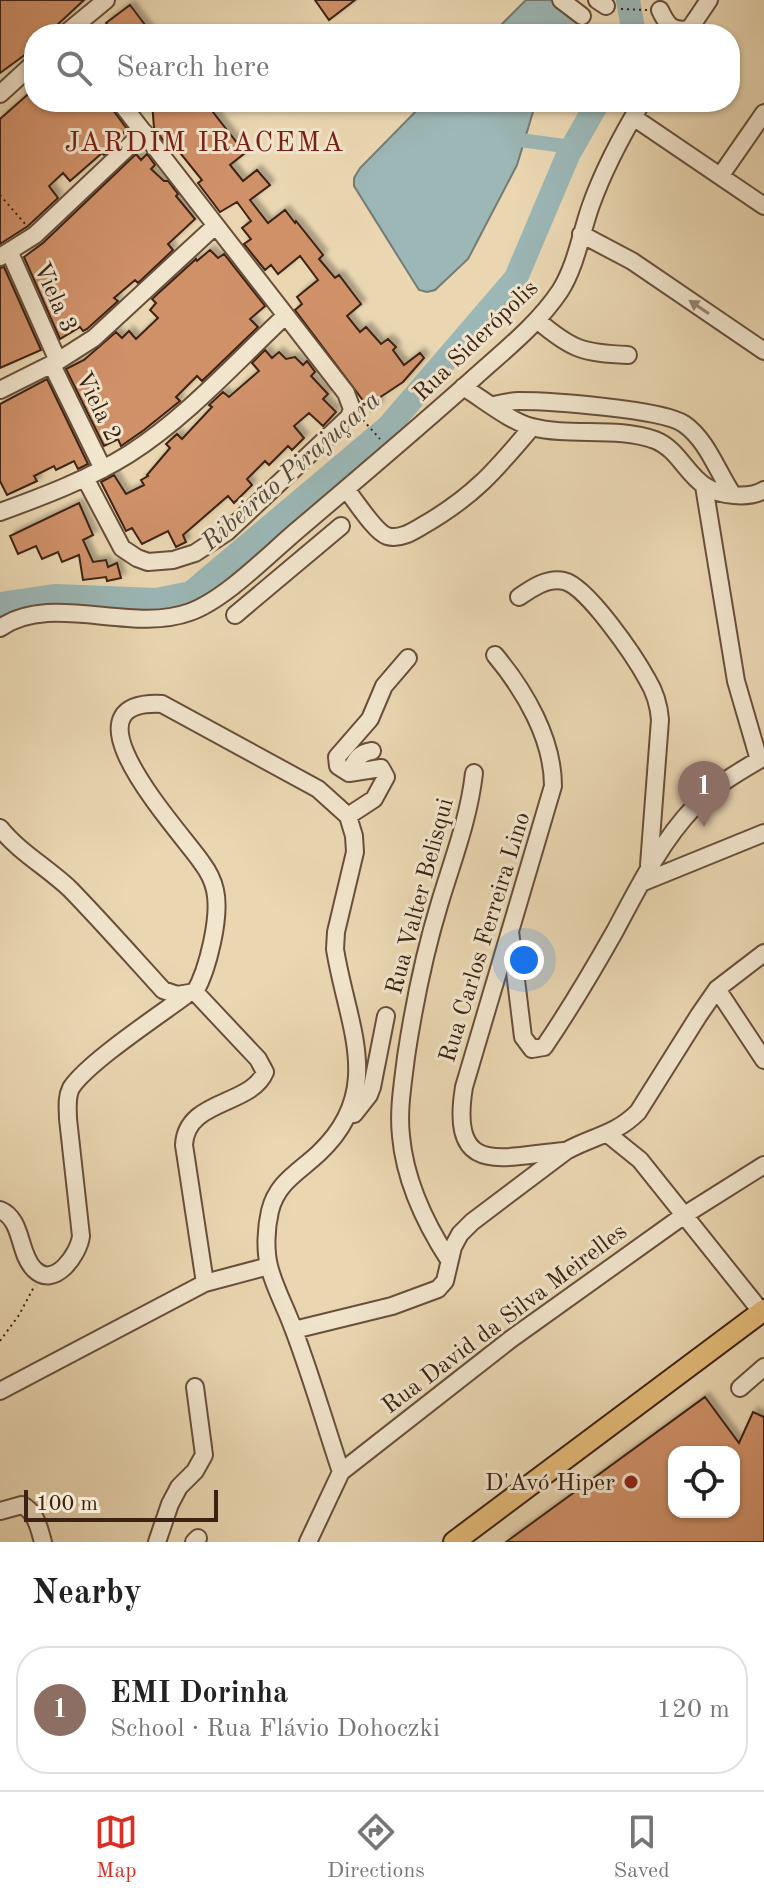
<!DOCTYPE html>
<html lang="en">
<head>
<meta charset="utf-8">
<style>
	:root { --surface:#fff; --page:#f6f6f6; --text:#222; --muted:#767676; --line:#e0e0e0; --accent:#d93025 }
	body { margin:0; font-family:"Old Standard TT",serif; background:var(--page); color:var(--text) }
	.controls { position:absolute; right:24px; bottom:24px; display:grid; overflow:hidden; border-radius:16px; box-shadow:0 2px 6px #0004 }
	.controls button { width:72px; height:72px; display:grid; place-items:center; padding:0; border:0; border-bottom:2px solid var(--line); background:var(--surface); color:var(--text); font:40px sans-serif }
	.scale { position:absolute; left:24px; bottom:20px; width:194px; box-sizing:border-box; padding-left:8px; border:4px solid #3c2212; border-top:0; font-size:22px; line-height:28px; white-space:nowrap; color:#3c2212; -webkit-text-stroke:6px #f1e5cd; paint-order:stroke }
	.you { position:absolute; left:524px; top:960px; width:28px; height:28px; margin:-20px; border:6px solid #fff; border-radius:50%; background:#1a73e8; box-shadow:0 0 0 12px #1a73e833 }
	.badge { display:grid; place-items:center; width:52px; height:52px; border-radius:50%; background:var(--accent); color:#fff; font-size:26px; font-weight:700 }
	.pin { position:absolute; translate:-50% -66px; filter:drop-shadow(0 2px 4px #0008) }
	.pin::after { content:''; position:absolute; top:42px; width:28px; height:24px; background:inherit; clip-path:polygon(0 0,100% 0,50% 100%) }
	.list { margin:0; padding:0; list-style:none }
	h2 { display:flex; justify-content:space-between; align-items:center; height:104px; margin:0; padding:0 32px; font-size:34px }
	h2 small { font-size:26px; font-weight:400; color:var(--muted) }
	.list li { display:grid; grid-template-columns:52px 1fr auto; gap:24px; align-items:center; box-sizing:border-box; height:128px; margin:0 16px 16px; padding:0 16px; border:2px solid var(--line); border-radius:32px }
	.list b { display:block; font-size:30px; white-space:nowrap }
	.list p { margin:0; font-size:26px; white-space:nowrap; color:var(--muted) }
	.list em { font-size:26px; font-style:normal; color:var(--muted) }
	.icon { flex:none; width:44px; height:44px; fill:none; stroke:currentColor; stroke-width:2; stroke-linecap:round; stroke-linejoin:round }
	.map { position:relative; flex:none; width:764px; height:1542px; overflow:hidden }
	.search { position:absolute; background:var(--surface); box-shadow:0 2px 6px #0004; left:24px; right:24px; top:24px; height:88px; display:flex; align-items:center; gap:20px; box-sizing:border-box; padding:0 28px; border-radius:32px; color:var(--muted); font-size:30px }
	.sheet { height:248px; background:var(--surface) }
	nav { display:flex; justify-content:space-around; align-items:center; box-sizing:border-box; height:112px; border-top:2px solid var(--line); background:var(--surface); font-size:22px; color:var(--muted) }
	nav a { display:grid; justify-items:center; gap:4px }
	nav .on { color:var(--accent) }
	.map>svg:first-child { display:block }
	.water { fill:#9bb7b6; stroke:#757b74; stroke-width:2 }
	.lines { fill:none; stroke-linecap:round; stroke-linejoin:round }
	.canal { stroke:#9bb7b6; stroke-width:14 }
	.river { stroke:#9bb7b6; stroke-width:24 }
	.building { fill:#d09169; stroke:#3c2212; stroke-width:2; fill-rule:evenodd; filter:url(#shadow) }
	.minor-casing { stroke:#684f3a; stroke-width:20 }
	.major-casing { stroke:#3c2212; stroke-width:24 }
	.path { stroke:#3c2212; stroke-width:2; stroke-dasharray:2 4; stroke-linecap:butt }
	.minor { stroke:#f1e5cd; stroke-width:16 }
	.major { stroke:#e5bc79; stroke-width:20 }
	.oneway { fill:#968470 }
	.poi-dot { fill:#8f2418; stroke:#f1e5cd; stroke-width:3 }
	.labels { text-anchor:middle; stroke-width:6; stroke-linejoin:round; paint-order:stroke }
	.street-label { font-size:24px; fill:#3c2212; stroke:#f1e5cd }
	.poi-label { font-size:24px; fill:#3c2212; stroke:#f1e5cd; text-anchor:end }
	.water-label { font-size:26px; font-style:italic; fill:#54473b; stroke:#f1e5cd }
	.quarter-label { font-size:28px; letter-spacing:2px; fill:#7a1f14; stroke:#f1e5cd }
</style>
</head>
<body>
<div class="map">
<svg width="764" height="1542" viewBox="0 0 764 1542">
	<defs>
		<filter id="shadow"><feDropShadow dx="4.5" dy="-4.5" stdDeviation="2" flood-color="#0004"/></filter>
	</defs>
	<rect width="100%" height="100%" fill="#ead7b2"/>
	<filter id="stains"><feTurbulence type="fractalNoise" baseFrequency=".0025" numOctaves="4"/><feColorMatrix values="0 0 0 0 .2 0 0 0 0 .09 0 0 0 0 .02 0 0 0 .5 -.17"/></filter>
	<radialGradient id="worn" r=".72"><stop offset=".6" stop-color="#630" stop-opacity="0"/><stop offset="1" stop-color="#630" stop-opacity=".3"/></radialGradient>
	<!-- water -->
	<path class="water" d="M 526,0 L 552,0 L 591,34 L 492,34 Z
		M 425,102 L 536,102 L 517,165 L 468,259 L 435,290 L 427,292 L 419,290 L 354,186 L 354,178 L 360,168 Z"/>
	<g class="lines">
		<!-- canal -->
		<path class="canal" d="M 505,138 L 572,147"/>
		<!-- river -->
		<path class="river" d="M 628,0 L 634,34
			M 0,604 L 56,596 L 156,600 L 191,593 L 388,427 L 516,278 L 568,155 L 598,102"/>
	</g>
	<!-- building -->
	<path class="building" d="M 0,0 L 84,0 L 55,27 L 53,26 L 44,34 L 34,34 L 34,43 L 25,52 L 26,54 L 0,73 Z
		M 315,0 L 355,0 L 329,20 Z
		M 130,5 L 152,34 L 115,34 L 106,23 Z
		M 34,89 L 34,102 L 51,102 L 57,108 L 63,102 L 107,102 L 127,129 L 104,155 L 102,153 L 70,181 L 63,173 L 49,186 L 58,198 L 28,226 L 0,244 L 0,119 Z
		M 152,102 L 205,102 L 245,153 L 230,165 L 243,181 L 257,170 L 270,185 L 250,200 L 268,223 L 285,210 L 295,223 L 296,221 L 323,255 L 319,259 L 335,278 L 339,275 L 361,304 L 347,316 L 360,332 L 366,327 L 381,344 L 388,339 L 396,347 L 393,350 L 404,365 L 420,353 L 424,358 L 403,382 L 376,400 L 379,405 L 371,411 L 295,310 L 302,304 L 297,297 L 318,280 L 300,256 L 278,274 L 271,265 L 265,270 L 244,244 L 251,239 L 242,228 L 251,221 L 237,202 L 220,212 L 198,183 L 202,180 L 173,144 L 169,148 L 154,128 Z
		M 136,154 L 141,160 L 147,154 L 155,165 L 151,169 L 164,181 L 168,181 L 178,194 L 176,196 L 195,219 L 168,244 L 173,250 L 138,283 L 135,280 L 114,298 L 118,301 L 87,329 L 83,331 L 80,327 L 60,339 L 24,257 L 43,243 Z
		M 210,250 L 218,258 L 224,254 L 265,306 L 250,319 L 258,327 L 202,381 L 197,376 L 176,397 L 180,401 L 144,430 L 121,446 L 118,439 L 104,446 L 66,369 L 84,360 L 116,332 L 122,338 L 129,331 L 136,339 L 158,318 L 150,310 L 156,303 L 152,299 L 196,259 L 197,261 Z
		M 4,267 L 41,350 L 0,368 L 0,268 Z
		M 265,350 L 272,358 L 279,352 L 286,359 L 295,357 L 303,365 L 307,361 L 315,372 L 311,376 L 328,394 L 323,399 L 336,412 L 323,426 L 309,413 L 294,426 L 304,438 L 292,450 L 288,446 L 269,465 L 265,461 L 247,479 L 252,485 L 234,503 L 228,496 L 183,535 L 186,542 L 176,547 L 168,531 L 142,544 L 132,528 L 126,531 L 101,482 L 114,475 L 126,494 L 144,485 L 141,480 L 148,476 L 147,475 L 170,448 L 166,444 L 177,434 L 182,439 L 212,407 L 209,405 L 223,392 L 229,397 L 259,371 L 252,363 Z
		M 47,379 L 88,464 L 78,469 L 74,461 L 56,470 L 54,466 L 34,476 L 37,481 L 7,495 L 0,481 L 0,404 Z
		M 79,503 L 93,535 L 83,540 L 93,562 L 106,560 L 108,567 L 117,563 L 121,578 L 107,581 L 106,577 L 83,580 L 79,555 L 62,562 L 58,552 L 42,559 L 36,546 L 18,554 L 10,536 Z
		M 705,1397 L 739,1443 L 753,1412 L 764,1417 L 764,1542 L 506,1542 ZM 674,1452 L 734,1452 L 734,1512 L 674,1512 Z"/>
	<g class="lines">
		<!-- minor casing -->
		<g class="minor-casing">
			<path id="minor" d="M 561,0 L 582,16
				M 597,0 L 606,6
				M 660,10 C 667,25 672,32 689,29
				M 65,34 L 106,0
				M 686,34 L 709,0
				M 0,94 L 34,63
				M 633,117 L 764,206
				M 721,175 L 764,113
				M 581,234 L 632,261 L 764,351
				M 10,253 L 58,361
				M 0,257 L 35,235 L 144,132
				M 537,320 C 572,350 583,353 628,355
				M 52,365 L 103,469
				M 463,387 C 483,399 511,422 532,427 C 571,437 617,426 655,440 C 678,449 686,474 705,486 C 720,496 749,499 764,490
				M 0,390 L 58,361 L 94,338 L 215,226
				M 494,405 C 502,403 511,401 519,401 C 548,401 663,409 684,424 C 707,440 717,471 733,495
				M 85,478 L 122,548 L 137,558 L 148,562 L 173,560 L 195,553 L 227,532 L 349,417 L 352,409 L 346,393 L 120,102
				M 346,489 C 355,500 375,532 387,536 C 399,540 412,532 422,526 C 473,497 495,471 532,427
				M 0,512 C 44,496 89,479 129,454 C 187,417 235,363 285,316
				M 519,597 C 532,588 548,577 564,581 C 587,586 635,657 647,679 C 655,692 659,705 660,720 L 649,865
				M 235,615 L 341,526
				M 0,628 C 51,592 131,634 190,612 C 226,599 270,553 300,528 C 359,478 418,428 475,377 C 505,350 538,324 560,291 C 576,266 581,233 591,205 C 604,169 622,135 642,102
				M 495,655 C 525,691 553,739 553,786 L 464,1087 C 449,1179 503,1156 564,1151
				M 349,773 C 355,761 358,753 372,751
				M 348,816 L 374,799 L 386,777 L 381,768 L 349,773 L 338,766 L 337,757 L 370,719 L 384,686 L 408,658
				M 0,828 C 19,852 48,868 70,889 C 102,922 132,956 163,990 L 177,995 L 195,992 C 208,969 221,916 215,890 C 213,881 208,871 202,863 C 182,833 55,699 162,704 L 318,789 L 348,816 L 354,836 L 355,852 L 336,932 L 335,949 C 347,1025 386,1090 319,1153 C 299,1172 277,1182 270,1211 C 266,1228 265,1250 269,1266 C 274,1287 286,1308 293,1328 C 311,1375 325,1424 341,1472
				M 641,883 L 764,833
				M 510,931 L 523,1037 L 532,1049 L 544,1047 C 570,1009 593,970 615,931 C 638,888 660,843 694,807 C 713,787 735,774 759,760 L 736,681 L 704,486
				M 717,989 L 764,1060
				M 195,992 L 258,1059 L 265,1072 C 251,1106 186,1099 184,1145 L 205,1283
				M 354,1114 L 369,1095 L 372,1087 L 386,1016
				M 609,1135 L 640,1160 L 764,1315
				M 0,1210 C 23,1219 18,1253 34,1269 C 54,1290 79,1254 81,1236 L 68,1119 C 68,1109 66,1098 71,1088 C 87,1063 158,1016 185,996
				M 449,1260 C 425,1223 405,1181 401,1136 C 398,1110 403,1083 406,1057 C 414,1004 424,954 440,902 C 453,859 469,818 474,773
				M 294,1330 L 392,1306 L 438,1289 L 445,1281 L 453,1247 L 460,1234 L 472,1222 L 566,1151 C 593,1136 615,1135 638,1112 L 699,1015 L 717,989 L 764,953
				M 740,1388 L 764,1367
				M 0,1391 L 205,1283 L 269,1266
				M 0,1511 L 22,1505 C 36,1512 39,1528 43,1542
				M 157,1542 L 170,1504 L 179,1487 L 195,1471 L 204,1455 L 195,1387
				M 194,1542 L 198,1538
				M 308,1542 L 341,1472 L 511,1339 L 683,1216 L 764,1165"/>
		</g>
		<!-- major casing -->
		<g class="major-casing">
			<path id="major" d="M 454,1542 L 764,1310"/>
		</g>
		<!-- path -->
		<path class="path" d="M 621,9 L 647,10
			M 0,195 L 26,225
			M 363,420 L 380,439
			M 0,1341 L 19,1315 L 35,1285"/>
		<!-- minor -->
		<use href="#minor" class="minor"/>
		<!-- major -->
		<use href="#major" class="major"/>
	</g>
	<!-- one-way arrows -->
	<defs><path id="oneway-solid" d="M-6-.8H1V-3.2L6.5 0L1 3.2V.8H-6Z" transform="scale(2)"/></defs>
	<use class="oneway" href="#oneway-solid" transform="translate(699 307) rotate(-146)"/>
	<!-- markers -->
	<circle class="poi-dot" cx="631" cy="1482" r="8"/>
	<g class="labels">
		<!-- street labels -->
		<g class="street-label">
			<text transform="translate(56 297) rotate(66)" y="8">Viela 3</text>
			<text transform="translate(475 340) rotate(-44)" y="8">Rua Siderópolis</text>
			<text transform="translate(99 406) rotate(64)" y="8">Viela 2</text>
			<text transform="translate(419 896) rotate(-75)" y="8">Rua Valter Belisqui</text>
			<text transform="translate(484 937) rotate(-73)" y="8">Rua Carlos Ferreira Lino</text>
			<text transform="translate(504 1318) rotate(-37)" y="8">Rua David da Silva Meirelles</text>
		</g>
		<!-- poi labels -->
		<g class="poi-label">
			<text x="615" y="1490">D'Avó Hiper</text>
		</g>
		<!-- water labels -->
		<g class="water-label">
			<text transform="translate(290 470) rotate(-41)" y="9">Ribeirão Pirajuçara</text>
		</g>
		<!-- quarter labels -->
		<g class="quarter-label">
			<text x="205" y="151">JARDIM IRACEMA</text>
		</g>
	</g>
	<rect width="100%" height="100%" filter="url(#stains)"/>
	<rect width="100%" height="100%" fill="url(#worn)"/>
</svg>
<div class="controls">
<button><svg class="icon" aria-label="locate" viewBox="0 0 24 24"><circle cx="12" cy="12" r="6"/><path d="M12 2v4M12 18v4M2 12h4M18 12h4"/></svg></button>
</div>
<div class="scale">100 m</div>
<div class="you"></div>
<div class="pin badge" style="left:704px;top:827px;background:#8d6e63">1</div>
<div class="search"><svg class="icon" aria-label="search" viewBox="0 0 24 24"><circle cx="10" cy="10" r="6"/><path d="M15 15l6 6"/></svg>Search here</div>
</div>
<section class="sheet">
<h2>Nearby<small></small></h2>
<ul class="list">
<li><span class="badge" style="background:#8d6e63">1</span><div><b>EMI Dorinha</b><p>School · Rua Flávio Dohoczki</p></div><em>120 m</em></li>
</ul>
</section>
<nav>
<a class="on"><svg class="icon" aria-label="map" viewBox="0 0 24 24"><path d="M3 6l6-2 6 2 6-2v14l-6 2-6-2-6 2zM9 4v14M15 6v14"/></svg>Map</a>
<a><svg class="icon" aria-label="directions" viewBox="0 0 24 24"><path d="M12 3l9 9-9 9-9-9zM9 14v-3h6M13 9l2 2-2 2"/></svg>Directions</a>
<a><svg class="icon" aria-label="saved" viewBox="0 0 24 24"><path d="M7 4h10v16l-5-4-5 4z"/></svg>Saved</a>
</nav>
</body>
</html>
